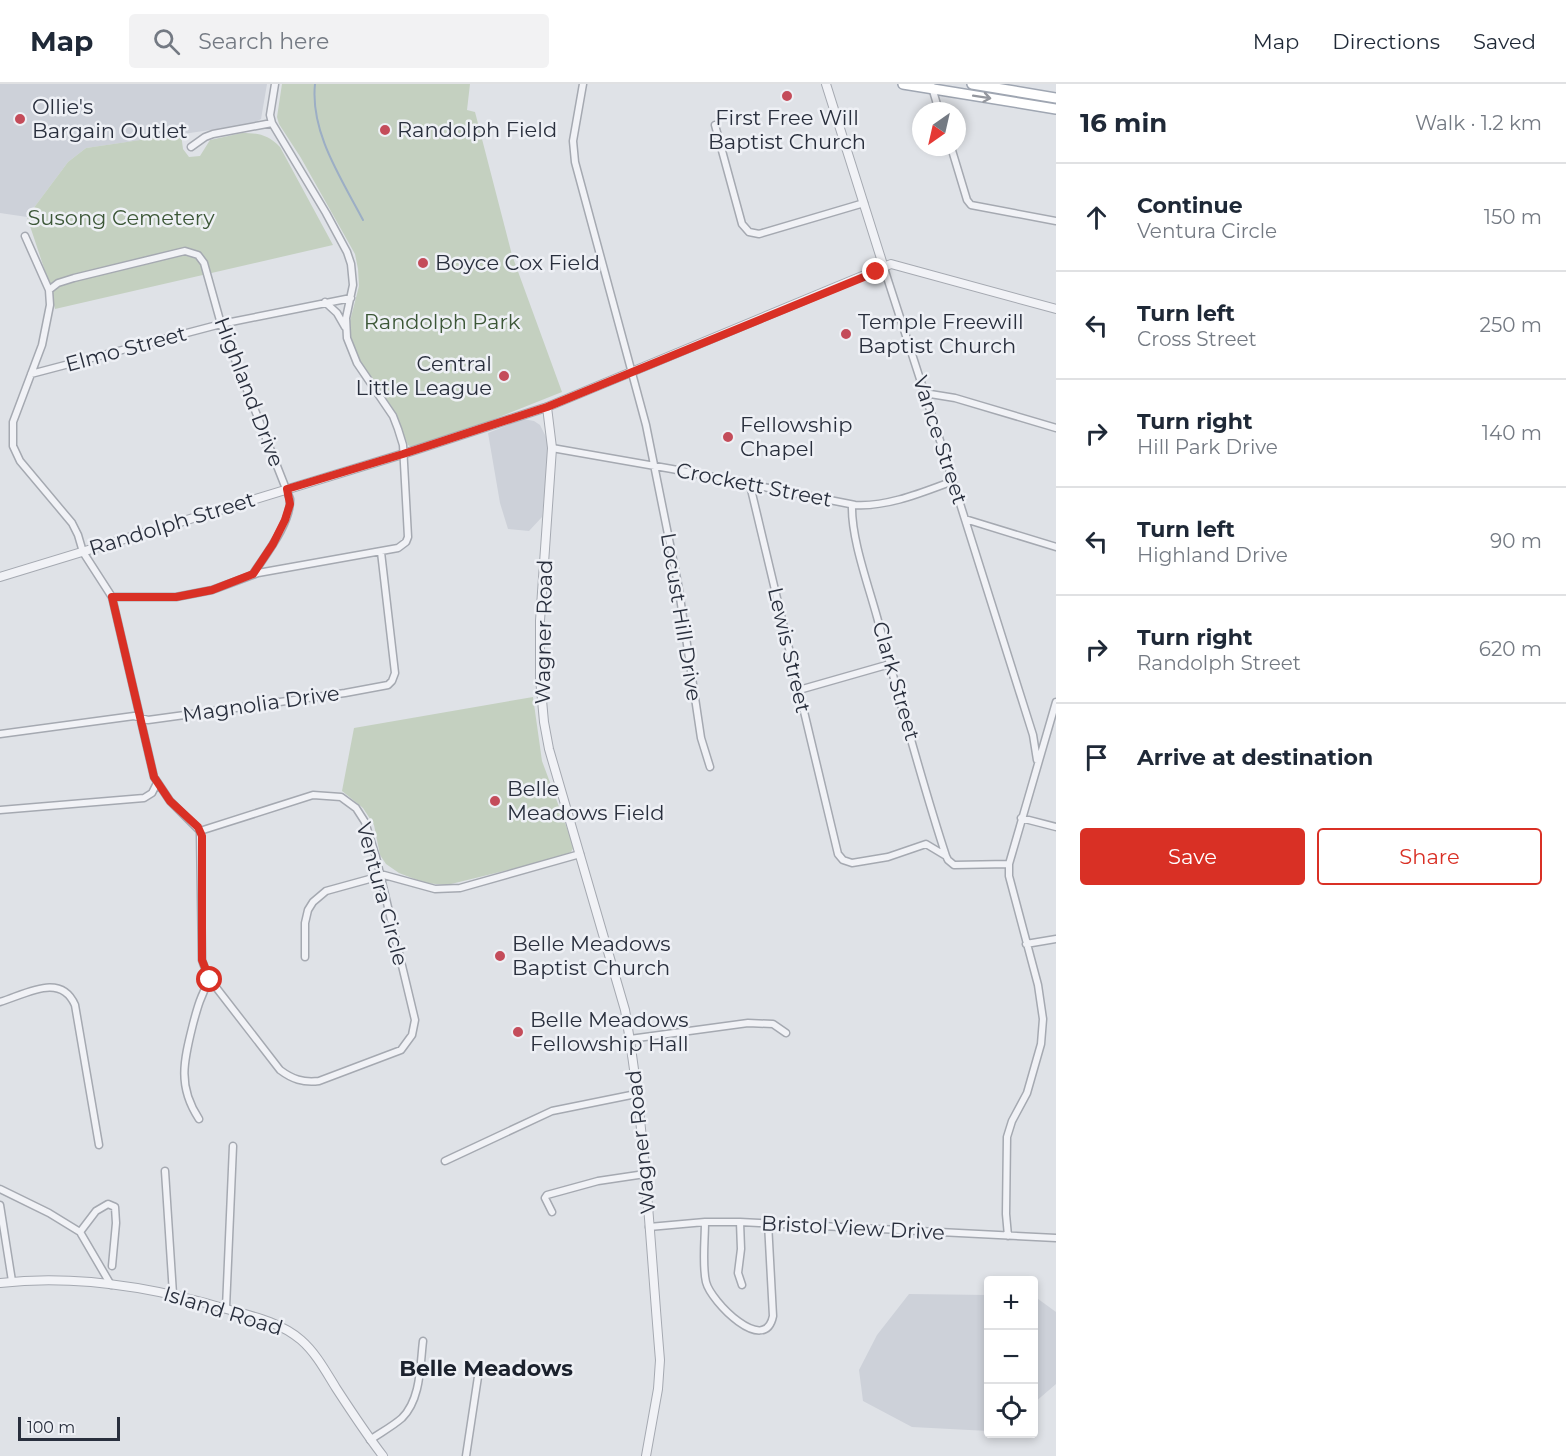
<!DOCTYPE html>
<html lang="en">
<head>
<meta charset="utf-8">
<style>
	:root { --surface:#fff; --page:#f2f2f3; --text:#1f2937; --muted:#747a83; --line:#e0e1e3; --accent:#d93025 }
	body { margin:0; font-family:Montserrat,sans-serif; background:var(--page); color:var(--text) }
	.controls { position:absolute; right:18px; bottom:18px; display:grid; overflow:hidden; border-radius:6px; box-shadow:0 3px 9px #0003 }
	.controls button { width:54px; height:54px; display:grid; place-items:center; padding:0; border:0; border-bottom:2px solid var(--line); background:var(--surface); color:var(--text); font:30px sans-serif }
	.compass { position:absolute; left:912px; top:18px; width:54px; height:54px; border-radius:50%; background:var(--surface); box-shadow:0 3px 9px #0003; rotate:214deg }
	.scale { position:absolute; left:18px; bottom:15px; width:102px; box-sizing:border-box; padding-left:6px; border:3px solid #292f3d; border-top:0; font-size:16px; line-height:21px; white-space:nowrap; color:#292f3d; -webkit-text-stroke:4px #eef0f5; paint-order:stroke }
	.stop { position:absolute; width:18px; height:18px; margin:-14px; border:4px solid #d93025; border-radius:50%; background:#fff }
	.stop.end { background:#d93025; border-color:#fff; box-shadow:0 2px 6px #0008 }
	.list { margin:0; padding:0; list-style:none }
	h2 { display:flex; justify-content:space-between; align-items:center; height:78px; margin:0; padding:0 24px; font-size:26px }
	h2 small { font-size:20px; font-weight:400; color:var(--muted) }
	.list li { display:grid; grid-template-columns:39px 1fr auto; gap:18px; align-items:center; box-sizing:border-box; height:108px; padding:0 24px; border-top:2px solid var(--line) }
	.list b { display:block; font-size:22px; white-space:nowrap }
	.list p { margin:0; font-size:20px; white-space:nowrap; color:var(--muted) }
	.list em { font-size:20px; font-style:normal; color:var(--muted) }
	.actions { display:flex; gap:12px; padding:18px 24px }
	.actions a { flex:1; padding:14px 0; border:2px solid var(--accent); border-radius:6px; text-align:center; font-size:21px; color:var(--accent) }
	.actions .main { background:var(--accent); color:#fff }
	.icon { flex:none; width:33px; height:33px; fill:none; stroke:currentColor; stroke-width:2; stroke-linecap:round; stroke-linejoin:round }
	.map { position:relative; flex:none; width:1056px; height:1372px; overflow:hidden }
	header { display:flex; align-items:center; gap:36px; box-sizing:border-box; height:84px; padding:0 30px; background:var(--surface); border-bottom:2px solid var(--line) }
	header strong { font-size:28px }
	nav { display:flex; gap:33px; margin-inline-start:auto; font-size:21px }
	.search { width:420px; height:54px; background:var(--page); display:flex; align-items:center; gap:15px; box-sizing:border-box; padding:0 21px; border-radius:6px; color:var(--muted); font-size:22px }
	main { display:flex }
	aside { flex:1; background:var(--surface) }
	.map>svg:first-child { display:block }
	.built { fill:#cdd1d9 }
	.green { fill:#c4d0c0 }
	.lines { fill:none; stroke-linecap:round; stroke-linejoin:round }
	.stream { stroke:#9caec5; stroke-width:2 }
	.minor-casing { stroke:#a5a9b1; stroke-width:9 }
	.tertiary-casing { stroke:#a5a9b1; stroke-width:10 }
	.primary-casing { stroke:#9fa6b2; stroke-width:12 }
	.minor { stroke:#f1f2f6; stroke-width:6 }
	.tertiary { stroke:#f1f2f6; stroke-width:8 }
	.primary { stroke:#fff; stroke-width:9 }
	.oneway { stroke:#94979e }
	.route { stroke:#d93025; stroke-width:8 }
	.poi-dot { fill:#c44c5a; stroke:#eef0f5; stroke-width:2 }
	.labels { text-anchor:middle; stroke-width:5; stroke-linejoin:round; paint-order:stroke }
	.poi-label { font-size:21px; fill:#292f3d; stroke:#eef0f5; text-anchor:start }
	.park-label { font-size:21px; fill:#3c5737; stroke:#eef0f5 }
	.street-label { font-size:21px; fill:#292f3d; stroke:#eef0f5 }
	.neighbourhood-label { font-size:22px; font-weight:bold; fill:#1b212d; stroke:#eef0f5 }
</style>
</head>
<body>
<header>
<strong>Map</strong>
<div class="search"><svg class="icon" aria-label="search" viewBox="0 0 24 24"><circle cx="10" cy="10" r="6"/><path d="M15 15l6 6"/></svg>Search here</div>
<nav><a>Map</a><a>Directions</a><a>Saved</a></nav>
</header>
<main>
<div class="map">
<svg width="1056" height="1372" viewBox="0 0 1056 1372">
	<rect width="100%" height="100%" fill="#dfe2e7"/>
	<!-- built -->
	<path class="built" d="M 0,0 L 267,0 L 261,35 L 252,40 L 86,64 L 68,78 L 27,133 L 0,129 Z
		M 523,335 L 534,337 L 540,341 L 549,359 L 542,433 L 529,447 L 508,445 L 500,419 L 488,349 Z
		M 909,1210 L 988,1211 L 988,1347 L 912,1343 L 863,1317 L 859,1286 L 877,1251 Z
		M 1034,1212 L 1056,1228 L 1056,1300 L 1034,1319 Z"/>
	<!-- green -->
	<path class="green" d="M 282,0 L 470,0 L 467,26 L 475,28 L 512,171 L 562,308 L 474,343 L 414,362 L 411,363 L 408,361 L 392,323 L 360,278 L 351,253 L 350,237 L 359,202 L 358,185 L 355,170 L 301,74 L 279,40 L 277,33 Z
		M 242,49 C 259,49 268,51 280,63 L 333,161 L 55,225 L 48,196 L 27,133 L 68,78 L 86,64 L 181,50 L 183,65 L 189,73 L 200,72 L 210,56 Z
		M 533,613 L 542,677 L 574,763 L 571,768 L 557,774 L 447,801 L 425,799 L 399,789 L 386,780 L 380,771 L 374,741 L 363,724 L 342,707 L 354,644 Z"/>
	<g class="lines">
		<!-- stream -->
		<path class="stream" d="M 315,0 C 310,48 341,94 363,136"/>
		<!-- minor casing -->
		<g class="minor-casing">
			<path id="minor" d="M 583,0 L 573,57 L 575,78 L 646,341 L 678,500 L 701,654 L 710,683
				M 931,0 L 939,27
				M 715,41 L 742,140 L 749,148 L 759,150 L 864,119
				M 191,63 L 205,53 L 213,50 L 272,39
				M 951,63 L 967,116 L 971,121 L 1056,137
				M 25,152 L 49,206 L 50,221 L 42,261 L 13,338 L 13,362 L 20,377 L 72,439 L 78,451 L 83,468 L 112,513 L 154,693 L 170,717 L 200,747
				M 884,184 L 945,372 L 1033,651 L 1037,676
				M 49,206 L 58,199 L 74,194 L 185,167 L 198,171 L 204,179 L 221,240 L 290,415 C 291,439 266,470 253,490
				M 325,218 L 337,229 L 345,243
				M 31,290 L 221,240 L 351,214
				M 924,309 L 955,314 L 1056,344
				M 552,364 L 672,385 L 855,421 C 888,423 923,408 953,397
				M 750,401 L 838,770 L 843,776 L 852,779 L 888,773 L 926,760 L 946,772 L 948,776 L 954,781 L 1009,780
				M 852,421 C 851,454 868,500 877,533 C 899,612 920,693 946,772
				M 965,435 L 1056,463
				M 112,513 L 176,513 L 212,506 L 258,489 L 398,464 L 406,458 L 408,453 L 403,361 L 398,345 L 393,332 L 357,279 L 347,254 L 346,234 L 353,201 L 351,180 L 347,168 L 326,129 L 272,39 L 270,31 L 275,0
				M 799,606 L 890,580
				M 0,650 L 134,632 L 148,636 L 345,609 L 388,601 L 392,597 L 395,589 L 381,468
				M 313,711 L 341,713 L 356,724 L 365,738 L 376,773 L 415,936 L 412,951 L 401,966 L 319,997 C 303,999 292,995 280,986 L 208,893 L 202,876 L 200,747 Z
				M 0,726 L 144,714 L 152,709 L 157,699
				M 1021,734 L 1056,743
				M 1026,860 L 1056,855
				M 305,873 L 305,839 L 308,826 L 313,818 L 326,807 L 384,791 L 435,805 L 460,804 L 580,770
				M 0,918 C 26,910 61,888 75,921 L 99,1061
				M 630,955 L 748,939 L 773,940 L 786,949
				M 199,1035 C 177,1002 184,976 193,940 C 197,925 201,910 210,896
				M 445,1077 L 552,1027 L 636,1010
				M 165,1087 L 173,1210
				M 0,1105 L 49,1129 L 80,1148 L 111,1201
				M 0,1121 L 12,1197
				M 552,1128 L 545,1114 L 547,1111 L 598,1097 L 645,1090
				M 705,1138 C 705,1156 702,1181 706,1198 C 711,1218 765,1272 773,1232 L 768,1139
				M 740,1138 L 741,1165 L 738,1189 L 742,1201
				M 649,1143 L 705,1138 L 740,1138 L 1056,1154
				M 80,1148 L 96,1127 L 108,1120 L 115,1123 L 116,1139 L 112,1182
				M 1008,1152 L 1006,1130 L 1007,1053 L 1012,1037 L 1027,1009 L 1041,960 L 1043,935 L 1038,901 L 1009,792 L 1009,780 L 1056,618
				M 226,1224 L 233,1062
				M 370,1356 C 380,1349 393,1342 402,1334 C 421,1315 420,1282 423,1257
				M 466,1372 L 479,1286"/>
		</g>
		<!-- tertiary casing -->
		<g class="tertiary-casing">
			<path id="tertiary" d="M 826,0 L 884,184
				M 547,323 L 552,364 L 540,537 L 540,594 L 544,638 L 549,665 L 625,926 C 645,1041 650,1159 660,1276 L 658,1305 L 646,1372
				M 0,493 L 403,370 L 547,323 L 891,180 L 1056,225
				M 0,1199 C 77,1190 157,1204 230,1226 C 256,1233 281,1239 301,1256 C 316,1269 326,1288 336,1304 C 351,1327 366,1350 383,1372"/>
		</g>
		<!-- primary casing -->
		<g class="primary-casing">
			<path id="primary" d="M 903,0 L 1056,25
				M 972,0 L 1056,14"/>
		</g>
		<!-- minor -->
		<use href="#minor" class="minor"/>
		<!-- tertiary -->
		<use href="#tertiary" class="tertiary"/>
		<!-- primary -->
		<use href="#primary" class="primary"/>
	</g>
	<!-- one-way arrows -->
	<defs><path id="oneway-shaft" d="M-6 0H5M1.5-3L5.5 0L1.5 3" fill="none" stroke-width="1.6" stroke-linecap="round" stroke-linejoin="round" transform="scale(1.5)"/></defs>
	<use class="oneway" href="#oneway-shaft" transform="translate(982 13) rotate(9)"/>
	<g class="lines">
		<!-- route -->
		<path class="route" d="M 210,896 L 202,876 L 202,752 L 198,743 L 170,717 L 154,693 L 112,513 L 176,513 L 212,506 L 253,490 L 273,460 L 285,436 L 290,420 L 287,405 L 403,370 L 547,323 L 876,188"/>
	</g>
	<!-- markers -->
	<g class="poi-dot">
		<circle cx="787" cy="12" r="6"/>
		<circle cx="20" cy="35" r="6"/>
		<circle cx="385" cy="46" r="6"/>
		<circle cx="423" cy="179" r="6"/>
		<circle cx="846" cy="250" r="6"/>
		<circle cx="504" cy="292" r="6"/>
		<circle cx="728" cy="353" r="6"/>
		<circle cx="495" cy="717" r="6"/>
		<circle cx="500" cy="872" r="6"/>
		<circle cx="518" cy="948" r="6"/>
	</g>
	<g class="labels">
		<!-- poi labels -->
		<g class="poi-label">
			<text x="32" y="30">Ollie's<tspan x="32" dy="24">Bargain Outlet</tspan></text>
			<text x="787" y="41" text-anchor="middle">First Free Will<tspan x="787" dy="24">Baptist Church</tspan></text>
			<text x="397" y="53">Randolph Field</text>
			<text x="435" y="186">Boyce Cox Field</text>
			<text x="858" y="245">Temple Freewill<tspan x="858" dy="24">Baptist Church</tspan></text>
			<text x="492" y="287" text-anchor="end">Central<tspan x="492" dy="24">Little League</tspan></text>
			<text x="740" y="348">Fellowship<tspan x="740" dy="24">Chapel</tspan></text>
			<text x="507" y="712">Belle<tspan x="507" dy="24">Meadows Field</tspan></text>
			<text x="512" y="867">Belle Meadows<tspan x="512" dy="24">Baptist Church</tspan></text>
			<text x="530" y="943">Belle Meadows<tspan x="530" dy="24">Fellowship Hall</tspan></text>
		</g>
		<!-- park labels -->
		<g class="park-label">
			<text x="121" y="141">Susong Cemetery</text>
			<text x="442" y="245">Randolph Park</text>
		</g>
		<!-- street labels -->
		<g class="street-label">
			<text transform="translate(126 265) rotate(-15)" y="7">Elmo Street</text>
			<text transform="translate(249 308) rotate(69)" y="7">Highland Drive</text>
			<text transform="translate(940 356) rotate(72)" y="7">Vance Street</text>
			<text transform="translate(754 401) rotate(11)" y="7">Crockett Street</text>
			<text transform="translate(172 440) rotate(-17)" y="7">Randolph Street</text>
			<text transform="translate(681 533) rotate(81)" y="7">Locust Hill Drive</text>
			<text transform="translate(544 548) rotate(-89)" y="7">Wagner Road</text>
			<text transform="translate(789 566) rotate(77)" y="7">Lewis Street</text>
			<text transform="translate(896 597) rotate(74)" y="7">Clark Street</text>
			<text transform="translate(261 620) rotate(-8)" y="7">Magnolia Drive</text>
			<text transform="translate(382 810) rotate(75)" y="7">Ventura Circle</text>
			<text transform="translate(641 1058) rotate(-96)" y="7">Wagner Road</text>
			<text transform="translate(853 1144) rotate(3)" y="7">Bristol View Drive</text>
			<text transform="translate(223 1227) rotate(17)" y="7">Island Road</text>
		</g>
		<!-- neighbourhood labels -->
		<g class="neighbourhood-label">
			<text x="486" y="1292">Belle Meadows</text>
		</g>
	</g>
</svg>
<div class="controls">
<button>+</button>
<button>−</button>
<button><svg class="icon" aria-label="locate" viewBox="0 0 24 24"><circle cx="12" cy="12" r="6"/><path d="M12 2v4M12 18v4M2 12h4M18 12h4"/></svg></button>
</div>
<svg class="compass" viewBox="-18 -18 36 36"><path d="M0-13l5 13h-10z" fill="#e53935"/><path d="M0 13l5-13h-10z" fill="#747a83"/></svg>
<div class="scale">100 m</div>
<div class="stop" style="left:210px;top:896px"></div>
<div class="stop end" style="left:876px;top:188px"></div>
</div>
<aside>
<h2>16 min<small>Walk · 1.2 km</small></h2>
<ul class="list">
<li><svg class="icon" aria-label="ahead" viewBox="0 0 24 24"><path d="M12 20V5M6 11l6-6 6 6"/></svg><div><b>Continue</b><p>Ventura Circle</p></div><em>150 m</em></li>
<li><svg class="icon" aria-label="left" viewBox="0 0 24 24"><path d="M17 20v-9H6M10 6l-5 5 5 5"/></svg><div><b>Turn left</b><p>Cross Street</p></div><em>250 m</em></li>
<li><svg class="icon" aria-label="right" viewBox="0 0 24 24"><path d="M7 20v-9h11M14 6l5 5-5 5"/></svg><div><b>Turn right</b><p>Hill Park Drive</p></div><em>140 m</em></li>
<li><svg class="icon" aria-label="left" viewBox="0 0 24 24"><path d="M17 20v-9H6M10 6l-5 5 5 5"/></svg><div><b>Turn left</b><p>Highland Drive</p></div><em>90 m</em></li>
<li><svg class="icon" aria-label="right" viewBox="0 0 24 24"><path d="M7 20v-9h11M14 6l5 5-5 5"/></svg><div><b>Turn right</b><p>Randolph Street</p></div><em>620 m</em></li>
<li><svg class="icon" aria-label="arrive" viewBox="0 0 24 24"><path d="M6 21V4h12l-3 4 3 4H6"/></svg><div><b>Arrive at destination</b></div></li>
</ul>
<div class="actions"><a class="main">Save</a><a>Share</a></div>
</aside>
</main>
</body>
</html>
